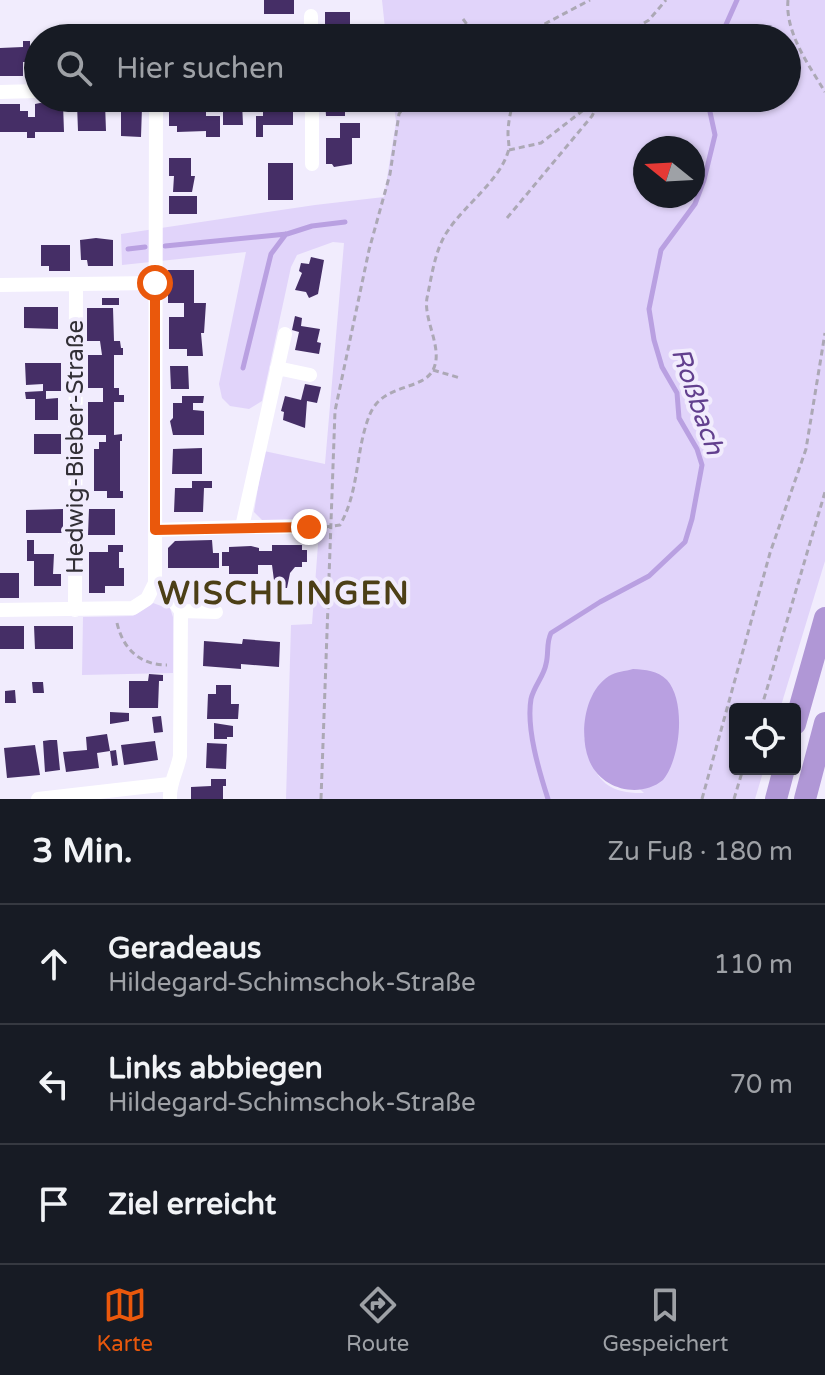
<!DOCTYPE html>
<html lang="de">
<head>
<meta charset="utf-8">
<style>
	:root { --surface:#171b24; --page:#20242c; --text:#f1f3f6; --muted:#9ea1a6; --line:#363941; --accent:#ea580c }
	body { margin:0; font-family:"Varela Round",sans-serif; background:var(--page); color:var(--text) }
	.controls { position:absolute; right:24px; bottom:24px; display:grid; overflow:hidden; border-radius:8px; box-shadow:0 2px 6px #0004 }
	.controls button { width:72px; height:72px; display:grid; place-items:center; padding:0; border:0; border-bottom:2px solid var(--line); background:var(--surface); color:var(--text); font:40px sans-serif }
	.compass { position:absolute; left:633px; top:136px; width:72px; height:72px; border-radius:50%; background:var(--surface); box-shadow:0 2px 6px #0004; rotate:288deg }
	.stop { position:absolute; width:24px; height:24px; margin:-18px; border:6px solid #ea580c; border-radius:50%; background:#fff }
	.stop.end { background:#ea580c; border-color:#fff; box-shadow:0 2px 8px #0008 }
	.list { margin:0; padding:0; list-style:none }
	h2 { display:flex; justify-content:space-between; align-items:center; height:104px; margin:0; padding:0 32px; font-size:34px }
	h2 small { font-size:26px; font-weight:400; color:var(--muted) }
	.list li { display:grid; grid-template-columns:52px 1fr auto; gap:24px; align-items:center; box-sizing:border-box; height:120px; padding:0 32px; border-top:2px solid var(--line) }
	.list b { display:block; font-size:30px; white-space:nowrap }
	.list p { margin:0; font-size:26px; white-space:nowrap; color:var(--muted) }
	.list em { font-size:26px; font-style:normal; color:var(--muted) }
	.icon { flex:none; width:44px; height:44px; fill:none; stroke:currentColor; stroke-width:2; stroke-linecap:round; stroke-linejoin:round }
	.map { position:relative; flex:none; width:825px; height:799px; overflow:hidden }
	.search { position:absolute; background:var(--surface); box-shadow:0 2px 6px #0004; left:24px; right:24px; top:24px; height:88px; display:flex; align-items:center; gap:20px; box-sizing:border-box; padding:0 28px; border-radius:44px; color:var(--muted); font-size:30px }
	.sheet { height:464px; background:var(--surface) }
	nav { display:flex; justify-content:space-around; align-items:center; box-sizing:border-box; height:112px; border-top:2px solid var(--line); background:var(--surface); font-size:22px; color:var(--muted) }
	nav a { display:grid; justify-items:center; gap:4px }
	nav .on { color:var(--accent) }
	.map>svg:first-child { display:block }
	.green { fill:#e1d4fa; fill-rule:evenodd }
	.water { fill:#b9a0e1 }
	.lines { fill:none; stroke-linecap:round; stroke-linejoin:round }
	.stream { stroke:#b9a0e1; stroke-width:5 }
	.building { fill:#452e66 }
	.path { stroke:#aca8b5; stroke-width:3; stroke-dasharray:6 4; stroke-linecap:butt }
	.minor { stroke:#fff; stroke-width:14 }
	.trunk { stroke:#b097d6; stroke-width:22 }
	.route { stroke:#ea580c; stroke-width:10 }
	.labels { text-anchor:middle; stroke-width:8; stroke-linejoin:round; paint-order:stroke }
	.street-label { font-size:24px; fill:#322f36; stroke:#f1ecfd }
	.water-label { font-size:26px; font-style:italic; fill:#62408e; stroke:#f1ecfd }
	.district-label { font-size:32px; font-weight:bold; letter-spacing:2px; fill:#4c3f16; stroke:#f1ecfd }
</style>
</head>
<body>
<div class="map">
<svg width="825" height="799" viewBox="0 0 825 799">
	<rect width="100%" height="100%" fill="#f1ecfd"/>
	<!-- green -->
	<path class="green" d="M 382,0 L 825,0 L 825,561 L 780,709 L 735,709 L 735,769 L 764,769 L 755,799 L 286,799 L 291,625 L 312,624 L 320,518 L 262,520 L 254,512 L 264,451 L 325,464 L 344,243 L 333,242 L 297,255 L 291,267 L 262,401 L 249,409 L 230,406 L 222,398 L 219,384 L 246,252 L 122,265 L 121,234 L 315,205 L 384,197 L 396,122 L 393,98 L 787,98 L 787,38 L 386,38 ZM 645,148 L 693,148 L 693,196 L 645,196 ZM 584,737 L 644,793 C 602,794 593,775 584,737 Z
		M 153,603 L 164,607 L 169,605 L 173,617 L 173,673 L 82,675 L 83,617 L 133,616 Z"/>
	<!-- water -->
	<path class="water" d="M 633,669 C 646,670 657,670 667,680 C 686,701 681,758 663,780 C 640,799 601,790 589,760 C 579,735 584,692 609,676 C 615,672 626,671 633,669 Z"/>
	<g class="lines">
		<!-- stream -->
		<path class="stream" d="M 720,38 L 737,0
			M 165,246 L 287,234 L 312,226 L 345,222
			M 128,249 L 145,247
			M 243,368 L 271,254 L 286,234
			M 548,799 C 539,771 526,728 531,699 C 534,686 544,676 546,664 C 549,653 546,643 551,633 L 600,602 L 649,576 L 685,542 L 692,519 L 702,465 L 697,449 L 679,418 L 677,393 L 662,367 L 654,340 L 649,309 L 661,250 L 695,204 L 704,180 L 715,135 L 707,98"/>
	</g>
	<!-- building -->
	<path class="building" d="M 264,0 L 294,0 L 294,14 L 264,14 Z
		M 325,12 L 350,12 L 350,32 L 353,32 L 353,38 L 339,38 L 339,32 L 325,32 Z
		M 23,41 L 30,41 L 30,47 L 38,47 L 38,69 L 30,69 L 30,62 L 23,62 L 23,76 L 0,76 L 0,48 L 23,47 Z
		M 325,98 L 345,98 L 345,116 L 326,116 Z
		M 121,102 L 137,103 L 142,107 L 141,137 L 121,136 Z
		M 177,102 L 206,102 L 206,116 L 220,116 L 220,137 L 206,137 L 206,131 L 177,132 L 177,126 L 169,126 L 169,111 L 177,111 Z
		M 223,102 L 242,102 L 243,125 L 223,125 Z
		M 40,103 L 63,104 L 64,132 L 35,132 L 35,138 L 27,138 L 27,132 L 0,132 L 0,104 L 20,104 L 20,111 L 28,111 L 28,117 L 35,117 L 35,104 Z
		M 105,103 L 106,131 L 78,131 L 77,104 Z
		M 263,103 L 293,103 L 293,125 L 263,125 L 263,137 L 256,137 L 256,116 L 263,116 Z
		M 340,123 L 360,123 L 360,138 L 352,138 L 352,164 L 334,167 L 332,164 L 326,164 L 326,138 L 340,138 Z
		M 169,158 L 191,158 L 191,176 L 195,176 L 192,192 L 173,192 L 174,176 L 169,176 Z
		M 268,163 L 293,163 L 293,200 L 268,200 Z
		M 169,196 L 197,196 L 197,214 L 169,214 Z
		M 96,238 L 113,240 L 113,266 L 88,266 L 87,260 L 81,260 L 80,240 Z
		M 41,245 L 70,245 L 70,271 L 49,271 L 49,266 L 41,266 Z
		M 311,257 L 324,260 L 318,294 L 309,298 L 306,292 L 295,290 L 302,273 L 299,271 L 301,263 L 309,264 Z
		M 168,270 L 194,270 L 194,303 L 206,303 L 204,333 L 201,333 L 203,356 L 187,356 L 187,349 L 169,349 L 169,317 L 184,317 L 184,303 L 168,303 Z
		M 102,298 L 119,298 L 119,305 L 102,305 Z
		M 24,307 L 58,307 L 58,329 L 24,328 Z
		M 87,308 L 113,308 L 114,341 L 120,341 L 121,348 L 123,348 L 123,355 L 114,355 L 114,388 L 119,388 L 119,395 L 124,395 L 124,402 L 114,402 L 114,435 L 122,434 L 122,441 L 120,441 L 120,491 L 123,491 L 123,498 L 107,498 L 107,491 L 94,491 L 94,449 L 99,449 L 99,442 L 106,442 L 106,435 L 88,435 L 88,402 L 103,402 L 103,388 L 88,388 L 88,355 L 102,355 L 100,341 L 87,341 Z
		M 295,316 L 302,318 L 301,326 L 320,329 L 317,342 L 321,343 L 319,354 L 295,350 L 299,332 L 292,330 Z
		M 25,363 L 61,363 L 61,391 L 46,391 L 46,399 L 58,398 L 58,420 L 35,420 L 35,399 L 26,399 L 25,392 L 43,391 L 43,384 L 26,385 Z
		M 170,366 L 188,366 L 189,389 L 171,389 Z
		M 305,384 L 321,387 L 317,403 L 307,401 L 305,428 L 283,420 L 284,412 L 281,411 L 285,396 L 301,400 Z
		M 182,396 L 204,396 L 203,403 L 193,403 L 193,410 L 204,411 L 204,435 L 173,435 L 170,421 L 173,418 L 173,403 L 182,403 Z
		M 34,434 L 61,434 L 61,454 L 34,454 Z
		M 202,448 L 202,474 L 172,474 L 173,449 Z
		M 192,481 L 212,481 L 212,488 L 204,488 L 203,512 L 174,512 L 175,488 L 192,488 Z
		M 63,509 L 63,533 L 26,533 L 26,510 Z
		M 89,509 L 115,509 L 115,535 L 88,535 Z
		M 315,533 L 315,540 L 297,540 L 297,534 Z
		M 27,540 L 34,540 L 34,554 L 54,554 L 53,574 L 61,574 L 61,586 L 34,586 L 34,561 L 27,561 Z
		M 212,540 L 213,553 L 219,553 L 219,568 L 168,568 L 168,548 L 175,541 Z
		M 108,545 L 123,545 L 123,552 L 119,552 L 119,568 L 124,568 L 124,586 L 105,586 L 105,593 L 89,593 L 89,552 L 108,552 Z
		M 272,545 L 302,545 L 302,550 L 307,550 L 307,562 L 302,562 L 302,567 L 295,567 L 290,573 L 287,588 L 275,588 L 272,565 L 258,565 L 258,574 L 229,574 L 229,566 L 222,566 L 222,552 L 229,552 L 229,547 L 251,546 L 259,548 L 259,551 L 272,551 Z
		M 0,573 L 19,573 L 19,598 L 0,598 Z
		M 0,626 L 24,626 L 24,649 L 0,649 Z
		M 34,626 L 73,626 L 73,649 L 35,649 Z
		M 243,639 L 280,642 L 279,667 L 241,664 L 241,669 L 203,666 L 204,641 L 242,644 Z
		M 149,674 L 163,675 L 163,681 L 159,681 L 158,708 L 129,708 L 129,681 L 148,681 Z
		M 32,682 L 43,682 L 44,693 L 33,693 Z
		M 216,685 L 231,685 L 231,704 L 239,704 L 238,719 L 207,719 L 208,694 L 216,694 Z
		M 15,690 L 16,703 L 5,703 L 5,691 Z
		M 110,712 L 129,713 L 129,721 L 110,724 Z
		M 161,716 L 163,732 L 154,733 L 152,717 Z
		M 214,723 L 233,726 L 233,737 L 227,737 L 227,739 L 214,739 Z
		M 107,734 L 110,751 L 97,753 L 99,768 L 66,772 L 63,752 L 87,750 L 86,737 Z
		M 50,740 L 57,740 L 60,770 L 45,772 L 43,741 Z
		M 155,741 L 158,760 L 124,765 L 121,745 Z
		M 207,743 L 227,744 L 226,769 L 206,768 Z
		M 35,745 L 40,775 L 7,778 L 4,748 Z
		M 116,750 L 118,765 L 112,766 L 110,751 Z
		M 211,779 L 226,779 L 226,786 L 223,786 L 223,799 L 191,799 L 191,787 L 211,786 Z"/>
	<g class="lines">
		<!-- path -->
		<path class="path" d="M 788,0 C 785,33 809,65 825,92
			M 463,19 L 477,38
			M 518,38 L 590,0
			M 618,38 L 649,20 L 666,0
			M 690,38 L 696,35
			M 509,150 L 541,143 L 599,98
			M 507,218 L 592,116 L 601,98
			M 433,370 L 460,378
			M 325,527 L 340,525 C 360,490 355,450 370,414 C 383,383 422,391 433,370 C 444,349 423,320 427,298 C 432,275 435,248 449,229 C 466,204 499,181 508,152 C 510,146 508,140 508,134 C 508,122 511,108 515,98
			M 117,623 C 123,649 140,665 167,665
			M 761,709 L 825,492
			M 321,799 L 335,411 L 369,250 L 390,174 L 399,114 L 410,98
			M 702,799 L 770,553 L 806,449 L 825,333
			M 734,799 L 743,769"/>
		<!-- minor -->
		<path class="minor" d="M 311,16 L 311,38
			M 0,92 L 38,91
			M 312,98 L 312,164
			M 0,285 L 155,283
			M 277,368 L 310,375
			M 242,527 L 309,527
			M 155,530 L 242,527 L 285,334
			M 165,590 L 181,611
			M 0,610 L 133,608 L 147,599 L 155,583 L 156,98
			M 75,610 L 76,284
			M 38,799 L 169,784
			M 170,799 C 169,783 177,772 180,756 L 181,611 L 216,612"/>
		<!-- trunk -->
		<path class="trunk" d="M 795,724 L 825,618
			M 776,799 L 784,769
			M 805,799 L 825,723"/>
	</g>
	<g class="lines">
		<!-- route -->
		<path class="route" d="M 155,283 L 155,530 L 309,527"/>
	</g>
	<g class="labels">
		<!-- street labels -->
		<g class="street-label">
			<text transform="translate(75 447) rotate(-90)" y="8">Hedwig-Bieber-Straße</text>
		</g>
		<!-- water labels -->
		<g class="water-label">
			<text transform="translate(698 401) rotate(71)" y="9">Roßbach</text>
		</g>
		<!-- district labels -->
		<g class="district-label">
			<text x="284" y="604">WISCHLINGEN</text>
		</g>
	</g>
</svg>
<div class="controls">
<button><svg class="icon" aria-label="locate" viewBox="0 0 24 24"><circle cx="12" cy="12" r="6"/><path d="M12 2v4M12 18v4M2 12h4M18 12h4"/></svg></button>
</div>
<svg class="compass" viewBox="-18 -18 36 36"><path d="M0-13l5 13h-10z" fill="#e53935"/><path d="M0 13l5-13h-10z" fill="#9ea1a6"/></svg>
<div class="stop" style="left:155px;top:283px"></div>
<div class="stop end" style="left:309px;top:527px"></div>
<div class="search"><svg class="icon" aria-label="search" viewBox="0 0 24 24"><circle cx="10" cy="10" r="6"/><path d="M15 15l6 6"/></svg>Hier suchen</div>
</div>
<section class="sheet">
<h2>3 Min.<small>Zu Fuß · 180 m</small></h2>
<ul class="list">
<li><svg class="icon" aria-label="ahead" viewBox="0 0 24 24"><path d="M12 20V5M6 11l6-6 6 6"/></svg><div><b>Geradeaus</b><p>Hildegard-Schimschok-Straße</p></div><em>110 m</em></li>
<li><svg class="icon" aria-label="left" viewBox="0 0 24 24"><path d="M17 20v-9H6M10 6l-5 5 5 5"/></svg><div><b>Links abbiegen</b><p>Hildegard-Schimschok-Straße</p></div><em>70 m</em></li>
<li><svg class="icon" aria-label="arrive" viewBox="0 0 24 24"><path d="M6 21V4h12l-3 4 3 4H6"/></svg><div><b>Ziel erreicht</b></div></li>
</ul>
</section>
<nav>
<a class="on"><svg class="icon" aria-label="map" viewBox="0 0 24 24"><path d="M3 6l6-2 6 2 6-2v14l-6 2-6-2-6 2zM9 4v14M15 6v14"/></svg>Karte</a>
<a><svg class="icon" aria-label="directions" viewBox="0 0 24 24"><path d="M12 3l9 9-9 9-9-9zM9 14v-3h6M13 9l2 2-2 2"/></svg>Route</a>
<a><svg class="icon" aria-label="saved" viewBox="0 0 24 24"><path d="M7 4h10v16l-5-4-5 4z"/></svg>Gespeichert</a>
</nav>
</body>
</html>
